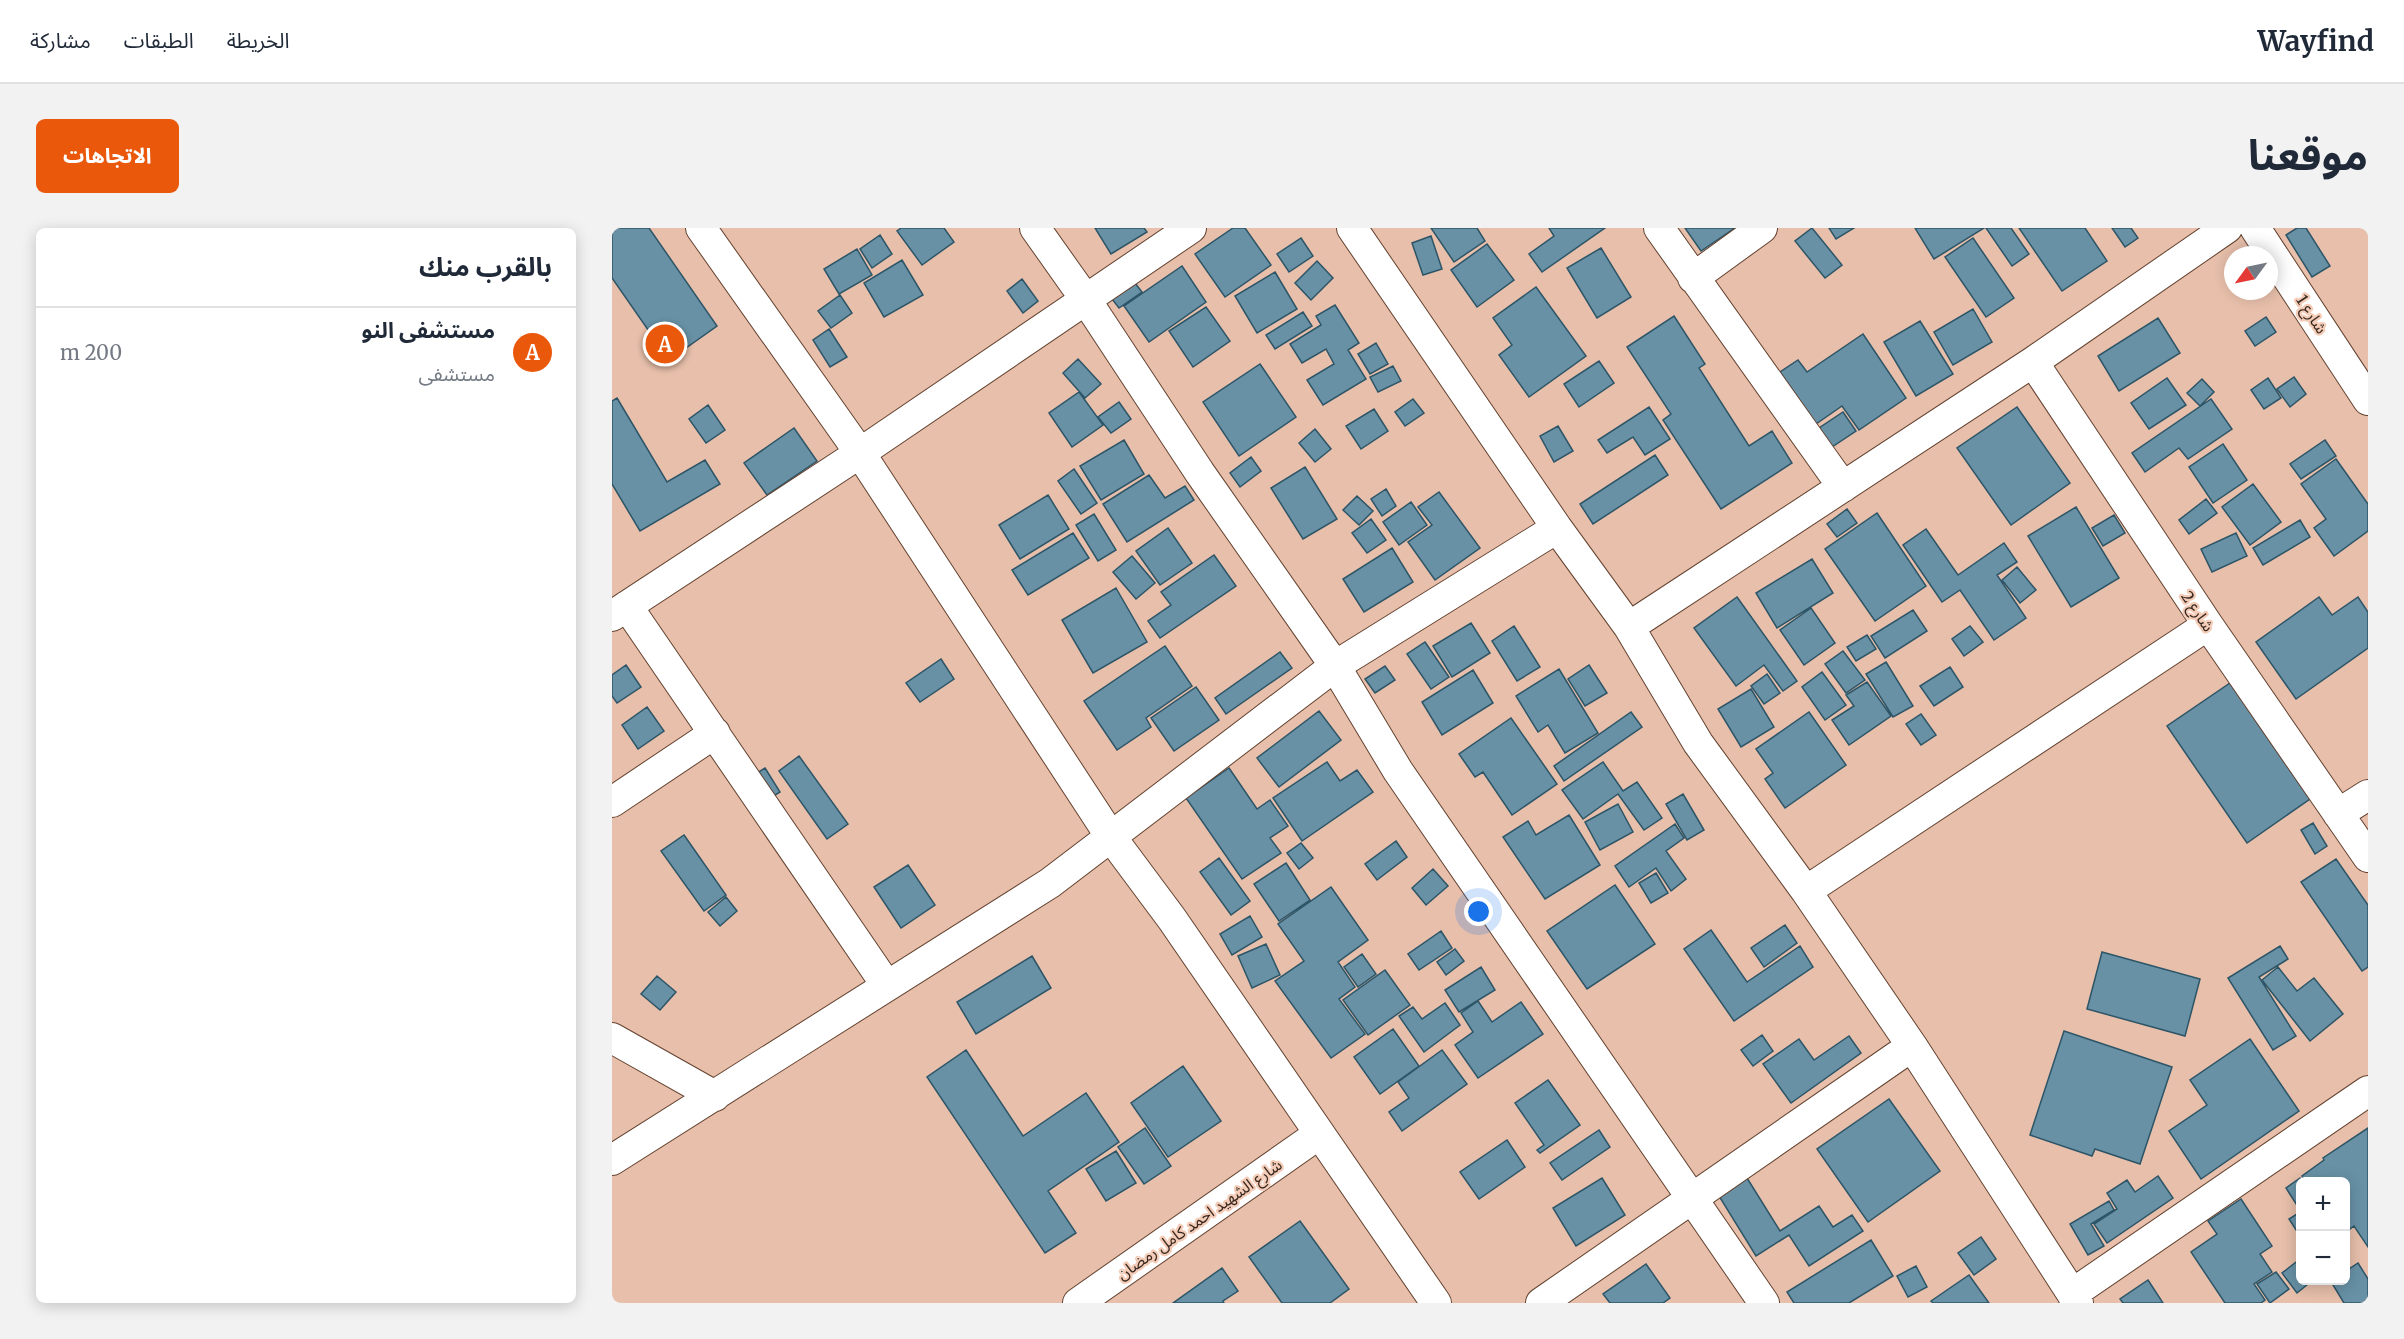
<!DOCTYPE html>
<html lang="ar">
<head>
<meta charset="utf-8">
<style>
	:root { --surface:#fff; --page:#f2f2f3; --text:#1f2937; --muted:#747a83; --line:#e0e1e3; --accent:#ea580c }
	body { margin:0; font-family:Merriweather,"Noto Sans Arabic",serif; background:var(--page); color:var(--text); direction:rtl }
	.controls { position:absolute; right:18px; bottom:18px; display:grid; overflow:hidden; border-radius:9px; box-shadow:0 3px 15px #0003 }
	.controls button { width:54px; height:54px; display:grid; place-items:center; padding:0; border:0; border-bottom:2px solid var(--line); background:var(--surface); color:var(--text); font:30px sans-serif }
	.compass { position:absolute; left:1612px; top:18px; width:54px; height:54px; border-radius:50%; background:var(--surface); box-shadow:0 3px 15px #0003; rotate:237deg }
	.you { position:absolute; left:867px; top:684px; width:21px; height:21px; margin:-15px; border:4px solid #fff; border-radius:50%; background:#1a73e8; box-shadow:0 0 0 9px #1a73e833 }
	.badge { display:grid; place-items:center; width:39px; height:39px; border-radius:50%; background:var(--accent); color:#fff; font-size:20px; font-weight:700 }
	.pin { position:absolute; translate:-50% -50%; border:3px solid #fff; box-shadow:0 2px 6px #0006 }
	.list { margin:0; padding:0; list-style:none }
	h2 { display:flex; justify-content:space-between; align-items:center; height:78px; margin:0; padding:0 24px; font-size:26px }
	h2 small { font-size:20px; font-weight:400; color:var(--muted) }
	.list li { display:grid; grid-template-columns:39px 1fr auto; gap:18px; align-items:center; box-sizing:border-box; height:84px; padding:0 24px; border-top:2px solid var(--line) }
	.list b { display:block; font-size:22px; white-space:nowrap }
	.list p { margin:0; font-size:20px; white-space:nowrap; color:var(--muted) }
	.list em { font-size:20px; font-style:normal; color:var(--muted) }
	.map { position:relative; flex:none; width:1756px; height:1075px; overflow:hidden; direction:ltr; border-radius:9px }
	header { display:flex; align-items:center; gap:36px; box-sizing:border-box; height:84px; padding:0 30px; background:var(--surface); border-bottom:2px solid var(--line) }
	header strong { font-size:28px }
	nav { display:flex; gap:33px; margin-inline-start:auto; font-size:21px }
	.intro { display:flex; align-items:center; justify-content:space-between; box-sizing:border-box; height:144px; padding:0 36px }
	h1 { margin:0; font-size:42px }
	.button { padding:15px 27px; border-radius:9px; background:var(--accent); color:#fff; font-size:21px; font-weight:700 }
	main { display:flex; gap:36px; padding:0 36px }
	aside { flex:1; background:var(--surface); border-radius:9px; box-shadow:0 3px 15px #0003 }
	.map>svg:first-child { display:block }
	.building { fill:#6891a5; stroke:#2d5567; stroke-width:1.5 }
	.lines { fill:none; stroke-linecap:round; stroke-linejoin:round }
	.street-casing { stroke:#634230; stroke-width:32 }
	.street { stroke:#fff; stroke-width:30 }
	.labels { text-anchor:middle; stroke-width:4.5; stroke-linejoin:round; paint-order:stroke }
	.street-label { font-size:16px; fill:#372820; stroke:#f4ccb7 }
</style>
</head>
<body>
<header>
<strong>Wayfind</strong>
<nav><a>الخريطة</a><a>الطبقات</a><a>مشاركة</a></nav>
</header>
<div class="intro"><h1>موقعنا</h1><a class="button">الاتجاهات</a></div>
<main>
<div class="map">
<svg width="1756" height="1075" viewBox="0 0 1756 1075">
	<rect width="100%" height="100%" fill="#e7bfaa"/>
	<!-- building -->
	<path class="building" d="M 0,0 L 37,0 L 105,98 L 57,132 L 0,50 Z
		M 289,0 L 332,0 L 342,14 L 310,37 L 285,3 Z
		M 483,0 L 532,0 L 535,4 L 499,26 Z
		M 621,0 L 633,0 L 659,37 L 613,69 L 583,26 Z
		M 819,0 L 865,0 L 873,13 L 842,34 Z
		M 937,0 L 993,0 L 930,44 L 917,26 L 942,8 Z
		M 1073,0 L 1123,0 L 1089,23 Z
		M 1200,0 L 1230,37 L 1213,50 L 1183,13 Z
		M 1217,0 L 1242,0 L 1224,11 Z
		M 1303,0 L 1372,0 L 1322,31 Z
		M 1374,0 L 1399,0 L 1417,26 L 1400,38 Z
		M 1407,0 L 1473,0 L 1495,33 L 1450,63 Z
		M 1500,0 L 1519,0 L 1526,10 L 1513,19 Z
		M 1685,0 L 1694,0 L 1718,38 L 1700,49 L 1674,7 Z
		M 268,7 L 280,26 L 260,40 L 248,21 Z
		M 819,8 L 830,41 L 811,47 L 800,15 Z
		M 689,10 L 701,28 L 677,44 L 665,26 Z
		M 1361,10 L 1402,70 L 1374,89 L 1333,29 Z
		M 875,16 L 902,52 L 865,79 L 839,42 Z
		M 989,20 L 1019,69 L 985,90 L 955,40 Z
		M 245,21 L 260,47 L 227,66 L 212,41 Z
		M 290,32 L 311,67 L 272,89 L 252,55 Z
		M 705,33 L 721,50 L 699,72 L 683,55 Z
		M 570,38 L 594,74 L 537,114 L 512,78 Z
		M 663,44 L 685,81 L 645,105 L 623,68 Z
		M 410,51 L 426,73 L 411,85 L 395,63 Z
		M 523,55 L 530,64 L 507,80 L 500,71 Z
		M 924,59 L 974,128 L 917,169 L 887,127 L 900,117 L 881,90 Z
		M 228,67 L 240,85 L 219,100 L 206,83 Z
		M 723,77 L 747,115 L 736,122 L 754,151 L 711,177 L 695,152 L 722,136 L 714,121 L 690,135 L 678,116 L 709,97 L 704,88 Z
		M 594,79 L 618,113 L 581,139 L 557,103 Z
		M 1361,81 L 1380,114 L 1341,137 L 1322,104 Z
		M 691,84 L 700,98 L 663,121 L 654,107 Z
		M 1062,88 L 1093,136 L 1087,140 L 1137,218 L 1160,203 L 1180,235 L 1109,281 L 1051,192 L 1059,186 L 1015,119 Z
		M 1654,89 L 1664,104 L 1643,118 L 1633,103 Z
		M 1546,90 L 1568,125 L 1507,163 L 1486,128 Z
		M 1308,93 L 1341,146 L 1304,168 L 1272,114 Z
		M 217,101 L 235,129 L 218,139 L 201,112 Z
		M 1251,106 L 1294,170 L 1247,202 L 1230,178 L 1204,196 L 1168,144 L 1186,132 L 1195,144 Z
		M 764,115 L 776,136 L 758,146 L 746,126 Z
		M 466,131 L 489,156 L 473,170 L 451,145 Z
		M 987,133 L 1002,155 L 967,179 L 952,156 Z
		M 648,136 L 684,189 L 627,228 L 591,174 Z
		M 781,138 L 789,153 L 766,164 L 758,149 Z
		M 1682,149 L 1694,166 L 1678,179 L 1665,161 Z
		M 1555,150 L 1574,177 L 1537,201 L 1519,175 Z
		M 1656,150 L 1669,170 L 1652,181 L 1639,162 Z
		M 1590,151 L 1602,164 L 1588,178 L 1575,165 Z
		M 467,164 L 491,197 L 460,219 L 437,185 Z
		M 5,170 L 55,254 L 93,232 L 108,256 L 28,303 L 0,256 L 0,173 Z
		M 801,171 L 812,185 L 793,198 L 783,184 Z
		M 1599,171 L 1620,201 L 1576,231 L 1567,220 L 1533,244 L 1520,225 Z
		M 507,174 L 519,191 L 499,205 L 486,189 Z
		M 96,177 L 113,202 L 94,215 L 77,191 Z
		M 1037,179 L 1058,211 L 1033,227 L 1021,209 L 995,225 L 986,212 Z
		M 1405,179 L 1458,255 L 1399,297 L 1345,220 Z
		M 762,181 L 776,203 L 749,221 L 734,198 Z
		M 1231,184 L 1244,203 L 1220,219 L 1207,200 Z
		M 946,198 L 961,223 L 942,234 L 928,208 Z
		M 182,200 L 205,233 L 155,267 L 132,235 Z
		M 703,201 L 719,221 L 703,234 L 687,215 Z
		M 512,212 L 532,246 L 489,272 L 468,238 Z
		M 1713,212 L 1724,228 L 1689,251 L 1678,236 Z
		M 1611,216 L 1635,252 L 1601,275 L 1577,239 Z
		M 1043,227 L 1056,247 L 981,296 L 968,276 Z
		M 639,229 L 649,243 L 628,259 L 618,245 Z
		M 1724,231 L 1756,276 L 1756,303 L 1722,328 L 1702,300 L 1714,291 L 1689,256 Z
		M 693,239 L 725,291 L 691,311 L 659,260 Z
		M 462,241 L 485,275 L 469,286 L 446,253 Z
		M 537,247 L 553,270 L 573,258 L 582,272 L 515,314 L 491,276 Z
		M 1641,256 L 1669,294 L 1638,317 L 1610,279 Z
		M 774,261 L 784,278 L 770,288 L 759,271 Z
		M 827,264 L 868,320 L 823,352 L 796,314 L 820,297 L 806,279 Z
		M 436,267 L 457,301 L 408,331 L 387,297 Z
		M 745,268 L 761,283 L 747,297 L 731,282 Z
		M 1594,271 L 1605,285 L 1577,306 L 1567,292 Z
		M 799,274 L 815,297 L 787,317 L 771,294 Z
		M 1464,279 L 1507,350 L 1459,379 L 1416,308 Z
		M 1235,281 L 1245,295 L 1225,309 L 1215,296 Z
		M 1265,285 L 1314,358 L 1263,393 L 1213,321 Z
		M 482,286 L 504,322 L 486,333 L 464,297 Z
		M 1502,287 L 1513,305 L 1491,318 L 1480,300 Z
		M 759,291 L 774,312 L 755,325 L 740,305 Z
		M 1688,292 L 1698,309 L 1651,337 L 1641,320 Z
		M 556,300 L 580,335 L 548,357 L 524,323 Z
		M 1314,301 L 1346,347 L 1392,315 L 1405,334 L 1385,347 L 1414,390 L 1382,412 L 1348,362 L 1330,374 L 1291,317 Z
		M 461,305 L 477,330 L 416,367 L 400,342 Z
		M 1624,305 L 1635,328 L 1600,344 L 1589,321 Z
		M 780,320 L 801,354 L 752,384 L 731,351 Z
		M 602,327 L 624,358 L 548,410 L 536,393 L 559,377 L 549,364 Z
		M 520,328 L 543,355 L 524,371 L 501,344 Z
		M 1200,331 L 1221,365 L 1165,400 L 1144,365 Z
		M 1405,339 L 1424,362 L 1408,375 L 1390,352 Z
		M 504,360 L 535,414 L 481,445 L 450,392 Z
		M 1125,369 L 1185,453 L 1171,463 L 1152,437 L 1124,458 L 1082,400 Z
		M 1707,369 L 1720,387 L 1746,369 L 1756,384 L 1756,420 L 1684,471 L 1644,414 Z
		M 1199,380 L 1223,415 L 1192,437 L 1168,402 Z
		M 1301,382 L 1315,403 L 1273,430 L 1259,408 Z
		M 859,395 L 878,425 L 840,449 L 821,418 Z
		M 902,398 L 928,439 L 905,453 L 880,413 Z
		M 1358,398 L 1371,414 L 1352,428 L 1340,411 Z
		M 1255,407 L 1264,421 L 1244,433 L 1235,419 Z
		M 813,414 L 837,449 L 819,461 L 795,426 Z
		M 553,418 L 580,458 L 534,490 L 539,499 L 505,522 L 472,473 Z
		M 1231,423 L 1253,452 L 1234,465 L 1213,436 Z
		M 668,424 L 680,440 L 614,486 L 603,470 Z
		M 329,431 L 342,451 L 308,474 L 294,455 Z
		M 1274,434 L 1301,478 L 1281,489 L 1254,446 Z
		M 14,437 L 29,459 L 5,475 L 0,468 L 0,447 Z
		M 977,437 L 995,465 L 973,478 L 956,451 Z
		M 773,438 L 783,452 L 763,465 L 753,451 Z
		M 1338,439 L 1351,459 L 1322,478 L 1308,458 Z
		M 947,441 L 986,505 L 953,525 L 936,497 L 926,504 L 904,468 Z
		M 861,442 L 881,475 L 830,507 L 810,474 Z
		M 1210,444 L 1234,477 L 1213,492 L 1190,459 Z
		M 1155,446 L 1168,465 L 1152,476 L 1139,458 Z
		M 1255,454 L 1279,488 L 1237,517 L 1220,492 L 1242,478 L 1234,467 Z
		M 1618,455 L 1698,571 L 1635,615 L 1555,498 Z
		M 584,459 L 607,492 L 562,523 L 539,490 Z
		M 1139,461 L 1162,499 L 1129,519 L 1106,481 Z
		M 35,479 L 52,503 L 26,521 L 10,497 Z
		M 707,483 L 729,512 L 667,559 L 645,530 Z
		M 1019,484 L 1030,499 L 952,553 L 942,538 Z
		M 1197,484 L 1234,537 L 1173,580 L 1153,551 L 1161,545 L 1144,521 Z
		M 1309,486 L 1324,507 L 1309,517 L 1294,496 Z
		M 899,490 L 945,556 L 900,587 L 871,544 L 863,549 L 847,526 Z
		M 187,528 L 236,596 L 215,611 L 167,543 Z
		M 715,534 L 728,553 L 745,542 L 761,564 L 690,613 L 661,570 Z
		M 991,534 L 1011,563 L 1025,554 L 1050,590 L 1032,602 L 1006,566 L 971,591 L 950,562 Z
		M 153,540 L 168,564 L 157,571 L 142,547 Z
		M 617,540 L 645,581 L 658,572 L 676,598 L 658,610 L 669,625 L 630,651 L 574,570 Z
		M 1071,566 L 1092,602 L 1075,612 L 1054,576 Z
		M 1006,576 L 1021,604 L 988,622 L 973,594 Z
		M 957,587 L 988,637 L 933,671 L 891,609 L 916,593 L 924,607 Z
		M 1701,595 L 1715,618 L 1703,626 L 1689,602 Z
		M 1063,596 L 1072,610 L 1054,623 L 1074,651 L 1059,663 L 1044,640 L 1017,659 L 1003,638 Z
		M 72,607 L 114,667 L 92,683 L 49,623 Z
		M 784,613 L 795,629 L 765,652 L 753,636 Z
		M 689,615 L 701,630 L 687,641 L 675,625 Z
		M 607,630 L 638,673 L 619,687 L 588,644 Z
		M 1724,631 L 1756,677 L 1756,739 L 1750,743 L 1689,654 Z
		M 674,635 L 698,672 L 667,693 L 642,656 Z
		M 296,637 L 323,677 L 289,700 L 262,659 Z
		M 821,641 L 836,658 L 814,677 L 800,660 Z
		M 1044,645 L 1056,665 L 1039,675 L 1027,655 Z
		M 1003,657 L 1043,716 L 975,761 L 935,703 Z
		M 719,659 L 756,712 L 726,734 L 743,759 L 727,771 L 753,806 L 719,830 L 663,753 L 692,733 L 666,696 Z
		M 114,669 L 125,683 L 108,698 L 96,684 Z
		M 638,688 L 650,709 L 620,727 L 608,706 Z
		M 1173,697 L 1185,715 L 1152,739 L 1139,720 Z
		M 1099,702 L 1135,754 L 1188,718 L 1201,739 L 1122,793 L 1072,721 Z
		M 829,703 L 840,720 L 807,742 L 796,726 Z
		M 654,716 L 668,747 L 640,760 L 626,728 Z
		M 1668,718 L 1676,731 L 1647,749 L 1684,808 L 1661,822 L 1616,750 Z
		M 843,721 L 852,733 L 834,747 L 825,734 Z
		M 1490,724 L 1588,751 L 1573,808 L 1475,781 Z
		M 750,726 L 764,746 L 746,759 L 732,739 Z
		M 420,728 L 439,760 L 364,806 L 345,774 Z
		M 869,739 L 883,762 L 847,784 L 833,762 Z
		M 1666,739 L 1685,763 L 1702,750 L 1731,786 L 1698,813 L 1650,752 Z
		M 773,742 L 798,777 L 756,807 L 731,772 Z
		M 45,748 L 64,764 L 48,782 L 29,766 Z
		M 866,773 L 880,794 L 909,774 L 931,806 L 866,850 L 843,817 L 861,804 L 849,785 Z
		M 833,775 L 848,797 L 812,824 L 787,788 L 801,779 L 810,791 Z
		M 781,801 L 807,838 L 768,866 L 742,829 Z
		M 1452,803 L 1560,839 L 1528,936 L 1483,921 L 1480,928 L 1418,907 Z
		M 1150,807 L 1161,823 L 1141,838 L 1129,822 Z
		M 1237,808 L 1249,825 L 1179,875 L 1151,836 L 1187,811 L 1202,832 Z
		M 1638,811 L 1687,883 L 1589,951 L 1557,903 L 1595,877 L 1578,852 Z
		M 354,822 L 411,908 L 474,865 L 507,914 L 436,963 L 464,1005 L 433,1025 L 315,849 Z
		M 830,822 L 855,856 L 790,903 L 777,884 L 797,870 L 786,854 Z
		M 571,838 L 609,893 L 556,929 L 519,875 Z
		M 936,852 L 968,897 L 928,925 L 925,922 L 932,917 L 903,875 Z
		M 1277,871 L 1328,943 L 1256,994 L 1205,921 Z
		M 533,900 L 559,938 L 532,956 L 506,919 Z
		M 1756,900 L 1756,1019 L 1742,998 L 1734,1004 L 1734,954 L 1693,954 L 1690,948 L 1712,932 L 1711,930 Z
		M 987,902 L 998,919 L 950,952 L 938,935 Z
		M 895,912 L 913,939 L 867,971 L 848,944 Z
		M 504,923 L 524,955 L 494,973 L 474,941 Z
		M 1546,948 L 1561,970 L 1495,1015 L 1482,996 L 1505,981 L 1495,965 L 1515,952 L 1523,964 Z
		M 990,950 L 1013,987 L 964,1018 L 941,980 Z
		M 1135,950 L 1168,1003 L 1207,978 L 1221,999 L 1240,987 L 1251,1003 L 1197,1038 L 1177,1007 L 1144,1028 L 1107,968 Z
		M 1688,950 L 1690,954 L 1688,954 L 1688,982 L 1674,960 Z
		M 1629,971 L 1660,1018 L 1648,1026 L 1660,1044 L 1642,1056 L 1653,1072 L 1649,1075 L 1613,1075 L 1579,1024 L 1605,1006 L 1596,993 Z
		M 1497,973 L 1502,982 L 1479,996 L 1492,1018 L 1476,1027 L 1458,996 Z
		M 1688,984 L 1688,1008 L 1677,991 Z
		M 688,993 L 737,1061 L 718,1075 L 670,1075 L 637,1029 Z
		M 1369,1009 L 1384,1031 L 1362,1047 L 1346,1025 Z
		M 1259,1012 L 1281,1048 L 1237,1075 L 1182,1075 L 1175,1064 Z
		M 1688,1031 L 1688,1052 L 1701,1052 L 1685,1065 L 1670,1045 Z
		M 1746,1035 L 1756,1051 L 1756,1075 L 1732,1075 L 1718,1052 L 1734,1052 L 1734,1043 Z
		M 1034,1036 L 1058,1070 L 1051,1075 L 998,1075 L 991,1066 Z
		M 1304,1038 L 1315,1059 L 1296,1069 L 1285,1048 Z
		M 610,1040 L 626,1063 L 611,1073 L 612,1075 L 561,1075 Z
		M 1664,1044 L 1677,1061 L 1658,1075 L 1645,1056 Z
		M 1357,1047 L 1377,1075 L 1321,1075 L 1319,1073 Z
		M 1536,1052 L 1551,1075 L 1511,1075 L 1508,1071 Z"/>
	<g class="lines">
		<!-- street casing -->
		<g class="street-casing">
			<path id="street" d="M 89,0 L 248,225 L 499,609 L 560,691 L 824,1075
				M 423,0 L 474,72 L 588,245 L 723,438 L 786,543 L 1152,1075
				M 740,0 L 945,300 L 1017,399 L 1086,515 L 1194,663 L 1300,818 L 1466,1075
				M 1047,0 L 1231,259
				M 1643,0 L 1756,172
				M 1081,50 L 1150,0
				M 1421,134 L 1596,397 L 1756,629
				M 15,378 L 275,758
				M 0,388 L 248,225 L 579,0
				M 1017,399 L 1421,134 L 1615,0
				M 0,574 L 103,505
				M 1726,586 L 1756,567
				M 1194,663 L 1596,397
				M 0,810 L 103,868
				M 0,932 L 438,655 L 723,438 L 945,300
				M 1460,1066 L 1756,863
				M 466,1075 L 707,906
				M 929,1075 L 1300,818"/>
		</g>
		<!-- street -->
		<use href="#street" class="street"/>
	</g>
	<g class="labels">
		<!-- street labels -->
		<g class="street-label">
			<text transform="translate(1700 86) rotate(57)" y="6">شارع 1</text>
			<text transform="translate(1586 383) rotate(56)" y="6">شارع 2</text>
			<text transform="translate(587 991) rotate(-35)" y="6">شارع الشهيد احمد كامل رمضان</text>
		</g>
	</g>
</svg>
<div class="controls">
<button>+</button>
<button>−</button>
</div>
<svg class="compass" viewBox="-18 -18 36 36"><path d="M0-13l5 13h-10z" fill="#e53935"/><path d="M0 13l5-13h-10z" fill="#747a83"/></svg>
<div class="you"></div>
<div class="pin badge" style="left:53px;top:116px">A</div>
</div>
<aside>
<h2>بالقرب منك<small></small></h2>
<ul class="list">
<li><span class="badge">A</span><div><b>مستشفى النو</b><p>مستشفى</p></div><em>200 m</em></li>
</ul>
</aside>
</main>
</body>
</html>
